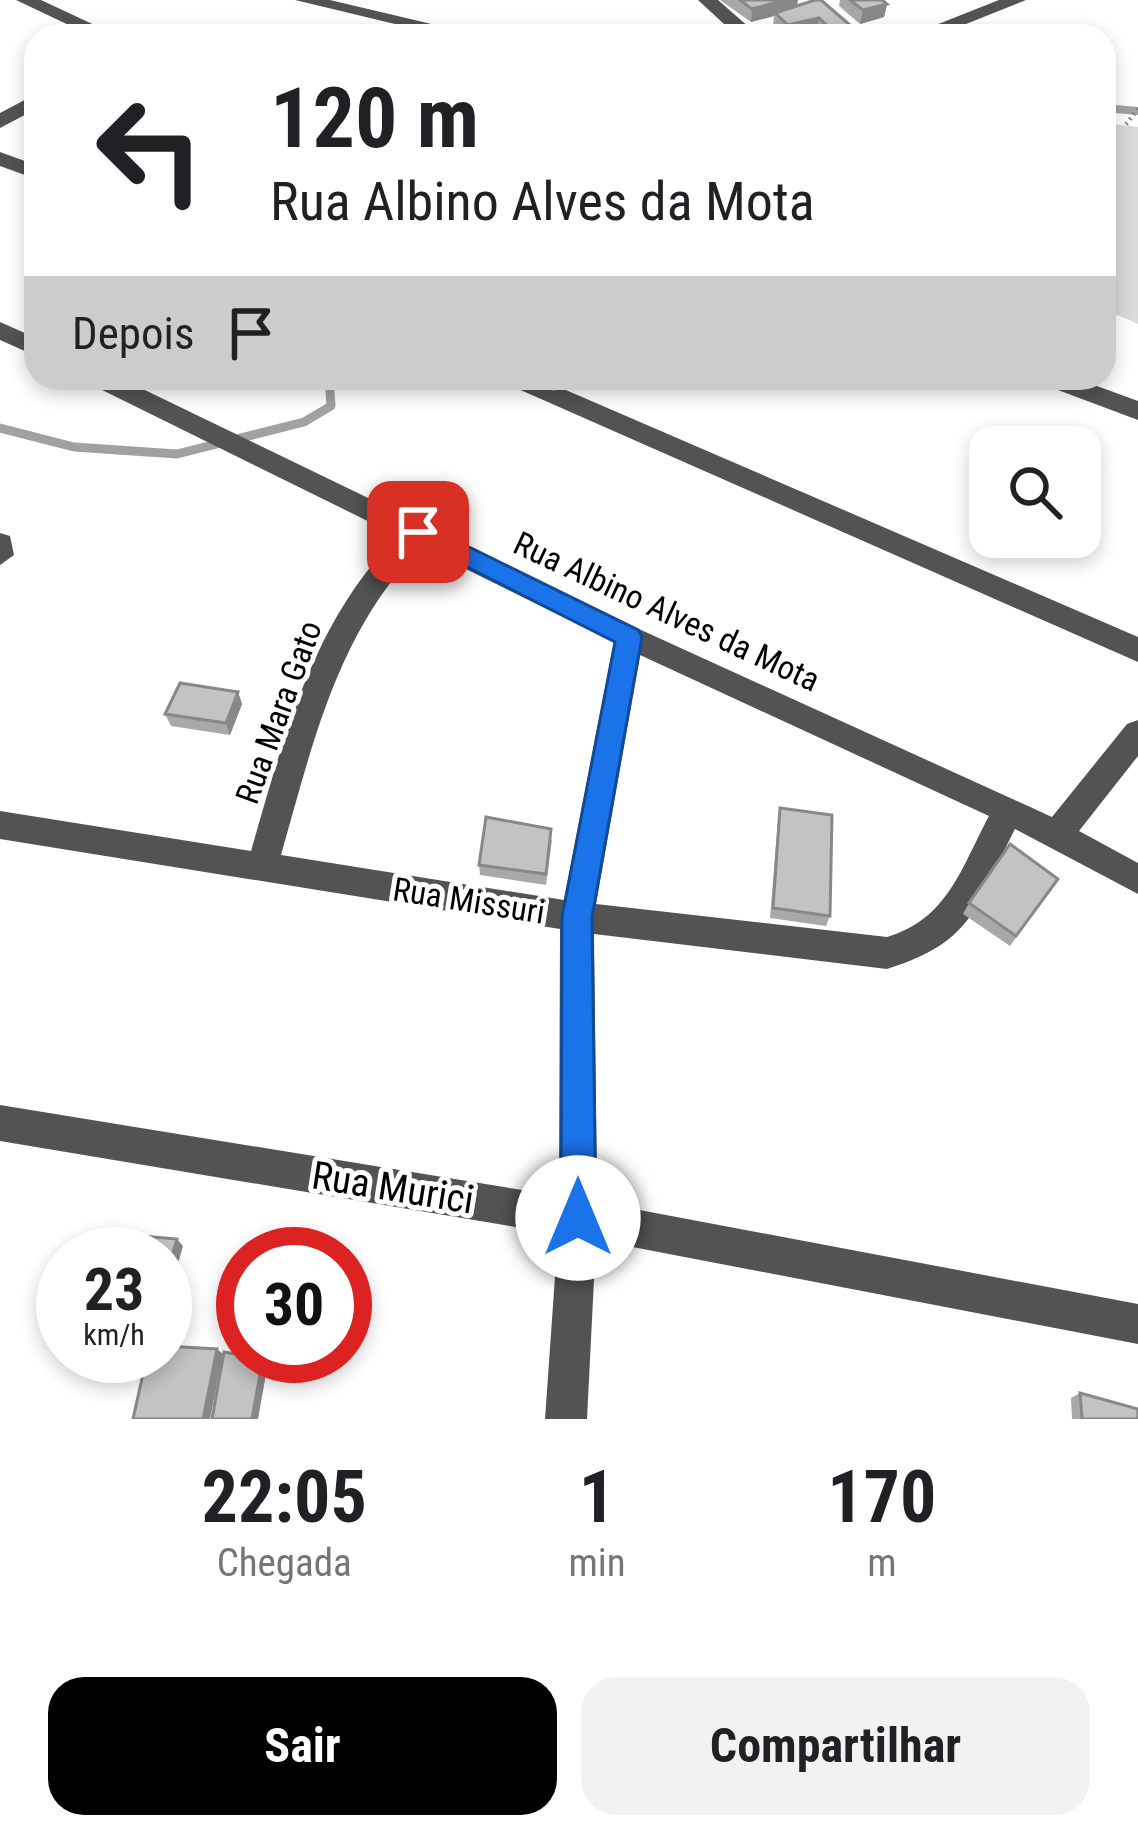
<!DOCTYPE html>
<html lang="pt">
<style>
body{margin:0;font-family:"Roboto Condensed",sans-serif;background:#f2f2f2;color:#202124;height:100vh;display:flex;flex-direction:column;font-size:45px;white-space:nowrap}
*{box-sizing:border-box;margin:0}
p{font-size:39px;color:#757577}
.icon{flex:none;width:66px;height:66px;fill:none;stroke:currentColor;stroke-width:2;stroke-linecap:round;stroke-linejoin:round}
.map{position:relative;height:1419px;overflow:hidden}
.side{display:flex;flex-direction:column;background:#fff;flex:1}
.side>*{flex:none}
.banner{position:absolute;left:24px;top:24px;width:1092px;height:366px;border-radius:36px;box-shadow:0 6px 18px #0003;background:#fff;color:#202124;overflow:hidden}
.fabs{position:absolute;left:969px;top:426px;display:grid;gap:24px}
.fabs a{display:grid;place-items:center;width:132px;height:132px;border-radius:24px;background:#fff;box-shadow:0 6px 18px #0003;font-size:60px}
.speed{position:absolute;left:36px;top:1227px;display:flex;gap:24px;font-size:60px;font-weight:700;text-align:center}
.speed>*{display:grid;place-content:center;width:156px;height:156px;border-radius:50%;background:#fff;box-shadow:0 6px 18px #0003;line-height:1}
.speed small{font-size:30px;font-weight:400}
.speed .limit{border:18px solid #d22;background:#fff;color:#111}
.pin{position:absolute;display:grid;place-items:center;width:102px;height:102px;color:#fff;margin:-51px;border-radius:24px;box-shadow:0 6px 18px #0006}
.me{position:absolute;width:132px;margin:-66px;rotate:0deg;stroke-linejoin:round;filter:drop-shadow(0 0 9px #0008)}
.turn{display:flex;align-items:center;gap:42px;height:252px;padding:0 48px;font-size:54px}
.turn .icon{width:156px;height:156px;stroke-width:2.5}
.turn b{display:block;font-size:84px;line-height:102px}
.then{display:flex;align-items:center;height:114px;padding:0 48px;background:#0003;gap:24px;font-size:45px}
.eta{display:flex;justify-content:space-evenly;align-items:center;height:204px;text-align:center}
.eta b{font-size:72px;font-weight:700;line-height:84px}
.button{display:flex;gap:24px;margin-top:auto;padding:24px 48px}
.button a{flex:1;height:138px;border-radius:36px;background:#000;color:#fff;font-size:48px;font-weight:700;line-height:138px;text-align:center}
.button a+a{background:#f2f2f2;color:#202124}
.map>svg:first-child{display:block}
.green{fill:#dadada}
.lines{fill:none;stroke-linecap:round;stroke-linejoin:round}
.stream-far1{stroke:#a1a1a1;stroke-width:8}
.stream{stroke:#a1a1a1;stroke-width:9}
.path{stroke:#757575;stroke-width:4.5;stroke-dasharray:1.5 4.5;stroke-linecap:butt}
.minor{fill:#535353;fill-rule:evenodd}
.wall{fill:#a8a8a8}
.shaded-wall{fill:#888}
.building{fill:#c3c3c3;stroke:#888;stroke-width:3}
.route{fill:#1a73e8;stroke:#114b97;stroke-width:3}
.labels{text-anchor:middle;stroke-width:10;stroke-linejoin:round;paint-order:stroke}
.street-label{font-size:33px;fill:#000;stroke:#fff}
.near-street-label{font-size:39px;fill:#000;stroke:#fff}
</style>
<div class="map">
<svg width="1138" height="1419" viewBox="0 0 1138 1419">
<rect width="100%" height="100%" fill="#fff"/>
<path class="green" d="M 1104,123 L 1138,127 L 1138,324 L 1104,309 Z"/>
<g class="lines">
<path class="stream-far1" d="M 1104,108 L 1138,111"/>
<path class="stream" d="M 0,428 L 74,447 L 177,454 L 304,422 L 331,406 L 329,378"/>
<path class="path" d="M 1126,124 L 1138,109"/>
<path class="minor" d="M 16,0 L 41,0 L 118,36 L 92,36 Z
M 295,0 L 330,0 L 482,36 L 445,36 Z
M 698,0 L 718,0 L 759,36 L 737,36 Z
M 999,0 L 1026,0 L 936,36 L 908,36 Z
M 36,94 L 36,109 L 0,128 L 0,113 Z
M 0,152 L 36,165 L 36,179 L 0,166 Z
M 0,322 L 36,338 L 36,356 L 0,340 Z
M 87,378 L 120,378 L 639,629 L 1052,817 L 1127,724 L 1138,720 L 1138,756 L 1079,831 L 1138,863 L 1138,894 L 1015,829 C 975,906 976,941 887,969 L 594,934 L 597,1202 L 1138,1304 L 1138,1344 L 596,1240 L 587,1419 L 545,1419 L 558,1234 L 0,1141 L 0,1105 L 559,1196 L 560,929 L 0,839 L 0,811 L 251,851 C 284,737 312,622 398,536 L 90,384 ZM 421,547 L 614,642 L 564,900 L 281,855 C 313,743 337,633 421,547 ZM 640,655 L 989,816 C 961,868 948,919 887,937 L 596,904 Z
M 504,378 L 538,378 L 1138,637 L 1138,662 L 507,384 Z
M 1039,378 L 1075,378 L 1138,401 L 1138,420 L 1042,384 Z
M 0,533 L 10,536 L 14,555 L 0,565 Z"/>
</g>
<path class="wall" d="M 720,0 L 798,0 L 797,6 L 815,0 L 849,36 L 822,36 L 817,31 L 797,36 L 783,36 L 773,26 L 774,16 L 751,22 Z
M 840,0 L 882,0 L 887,4 L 884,17 L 860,24 L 839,6 Z
M 526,378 L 567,378 L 554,391 Z
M 238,692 L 242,704 L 230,735 L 171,726 L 165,714 Z
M 780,808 L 830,916 L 826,926 L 770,918 L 778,820 Z
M 552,840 L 546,885 L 480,875 L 479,865 Z
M 1051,890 L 1010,946 L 963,914 L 969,903 Z
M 1080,1393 L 1138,1419 L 1072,1419 L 1071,1398 Z"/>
<path class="shaded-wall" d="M 785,0 L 798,0 L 796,10 L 775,13 L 774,16 L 751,22 L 752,9 Z
M 887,4 L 884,17 L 860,24 L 863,10 Z
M 819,18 L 817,31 L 797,36 L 786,36 L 788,25 Z
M 851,26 L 849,36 L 831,36 L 832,30 Z
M 554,378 L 567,378 L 554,391 Z
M 238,692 L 242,704 L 230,735 L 226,723 Z
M 177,1239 L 183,1246 L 165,1310 L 165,1280 Z
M 217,1349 L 223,1354 L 210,1419 L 203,1419 Z
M 263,1358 L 268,1363 L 258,1419 L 252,1419 Z"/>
<path class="building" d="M 740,0 L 785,0 L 752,9 Z
M 815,0 L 821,0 L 851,26 L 832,30 L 819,18 L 788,25 L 775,13 Z
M 850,0 L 882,0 L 887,4 L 863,10 Z
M 180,683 L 238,692 L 226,723 L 165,714 Z
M 780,808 L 832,815 L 830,916 L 773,908 Z
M 486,817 L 551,829 L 546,874 L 479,865 Z
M 1010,844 L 1058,879 L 1016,936 L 969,903 Z
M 120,1234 L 177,1239 L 165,1280 L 165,1254 L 113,1254 Z
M 165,1346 L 217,1349 L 203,1419 L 133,1419 L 147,1356 L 165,1356 Z
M 224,1352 L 263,1358 L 252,1419 L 212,1419 Z
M 1080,1393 L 1138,1409 L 1138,1419 L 1082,1419 Z"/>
<path class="route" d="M 418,522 L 638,630 L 642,637 L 592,917 L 596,1218 L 591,1230 L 578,1235 L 566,1230 L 561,1218 L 562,917 L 615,642 L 410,538 L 406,532 Z"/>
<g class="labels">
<g class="street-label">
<text transform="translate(667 611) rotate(25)" y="12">Rua Albino Alves da Mota</text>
<text transform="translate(278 712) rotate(-70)" y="12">Rua Mara Gato</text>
<text transform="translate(469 900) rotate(9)" y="12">Rua Missuri</text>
</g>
<g class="near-street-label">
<text transform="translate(393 1187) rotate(9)" y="14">Rua Murici</text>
</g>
</g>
</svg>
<div class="fabs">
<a><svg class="icon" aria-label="search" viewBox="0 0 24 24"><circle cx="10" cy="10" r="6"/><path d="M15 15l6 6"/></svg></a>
</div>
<div class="speed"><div>23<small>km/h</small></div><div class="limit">30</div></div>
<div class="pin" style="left:418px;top:532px;background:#d93025"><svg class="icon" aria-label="arrive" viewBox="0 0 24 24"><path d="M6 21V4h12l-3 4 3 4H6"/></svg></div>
<svg class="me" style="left:578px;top:1218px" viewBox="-20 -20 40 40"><circle r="19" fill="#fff"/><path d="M0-13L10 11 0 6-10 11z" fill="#1a73e8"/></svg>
<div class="banner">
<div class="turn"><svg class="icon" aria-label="left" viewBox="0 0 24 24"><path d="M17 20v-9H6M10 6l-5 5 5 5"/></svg><div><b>120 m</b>Rua Albino Alves da Mota</div></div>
<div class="then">Depois<svg class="icon" aria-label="arrive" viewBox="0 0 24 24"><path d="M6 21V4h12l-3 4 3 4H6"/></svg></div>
</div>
</div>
<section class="side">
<div class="eta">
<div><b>22:05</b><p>Chegada</p></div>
<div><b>1</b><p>min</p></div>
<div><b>170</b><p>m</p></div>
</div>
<div class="button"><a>Sair</a><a>Compartilhar</a></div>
</section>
